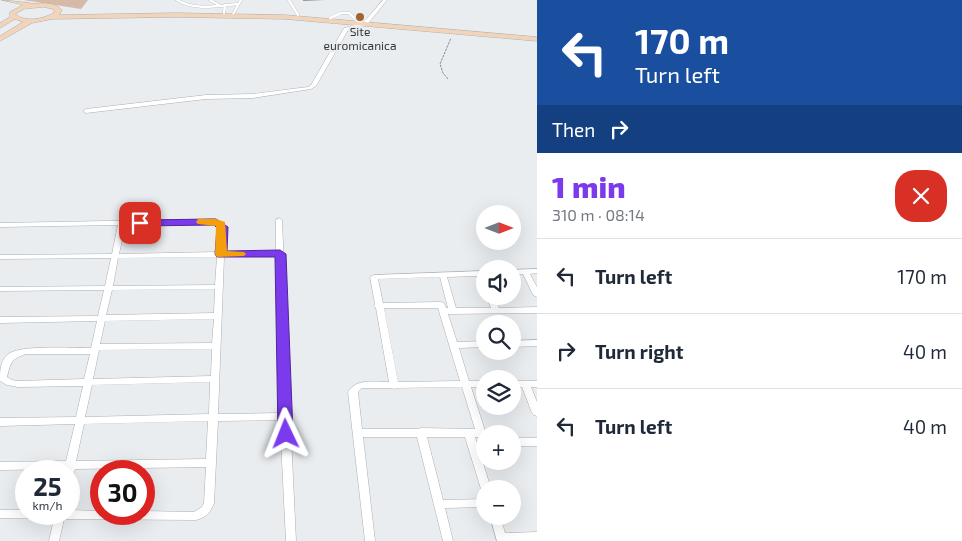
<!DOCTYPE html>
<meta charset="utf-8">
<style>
body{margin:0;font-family:"Exo 2",sans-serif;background:#f6f6f7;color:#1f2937;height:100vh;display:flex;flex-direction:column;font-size:19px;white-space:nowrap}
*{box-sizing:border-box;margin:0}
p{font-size:16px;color:#747a83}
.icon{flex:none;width:28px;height:28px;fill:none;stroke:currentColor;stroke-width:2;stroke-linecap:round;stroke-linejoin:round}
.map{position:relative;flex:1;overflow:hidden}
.drawer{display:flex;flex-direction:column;background:#fff;width:425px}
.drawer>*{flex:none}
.hud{background:#1a4fa0;color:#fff;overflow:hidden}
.needle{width:32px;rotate:90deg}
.fabs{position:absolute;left:476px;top:205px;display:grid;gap:10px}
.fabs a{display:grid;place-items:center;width:45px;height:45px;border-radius:50%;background:#fff;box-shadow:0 5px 20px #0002;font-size:25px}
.speed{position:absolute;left:15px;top:460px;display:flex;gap:10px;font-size:25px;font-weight:700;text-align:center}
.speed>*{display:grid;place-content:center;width:65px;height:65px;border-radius:50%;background:#fff;box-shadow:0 5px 20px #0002;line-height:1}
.speed small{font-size:12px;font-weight:400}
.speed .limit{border:8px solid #d22;background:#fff;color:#111}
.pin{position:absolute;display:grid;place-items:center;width:42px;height:42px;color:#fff;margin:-21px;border-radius:10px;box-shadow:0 2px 8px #0006}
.me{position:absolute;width:55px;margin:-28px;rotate:358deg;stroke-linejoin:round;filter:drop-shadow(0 0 4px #0008)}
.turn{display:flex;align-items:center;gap:18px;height:105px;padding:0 15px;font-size:22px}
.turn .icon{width:65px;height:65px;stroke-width:2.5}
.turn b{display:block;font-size:35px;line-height:42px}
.then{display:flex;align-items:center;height:48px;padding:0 15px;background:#0003;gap:10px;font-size:19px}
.round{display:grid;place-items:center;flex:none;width:52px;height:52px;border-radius:20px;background:#f6f6f7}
.head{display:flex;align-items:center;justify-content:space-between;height:85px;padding:0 15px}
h1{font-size:30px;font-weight:800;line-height:38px;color:#7c3aed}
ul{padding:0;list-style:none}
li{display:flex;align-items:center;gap:15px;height:75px;padding:0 15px;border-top:1px solid #e0e1e3}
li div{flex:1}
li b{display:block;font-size:19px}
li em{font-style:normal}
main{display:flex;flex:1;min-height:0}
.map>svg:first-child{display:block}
.green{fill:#d6baa7}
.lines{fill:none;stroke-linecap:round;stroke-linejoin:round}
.lane-casing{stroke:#acafb3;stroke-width:3}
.street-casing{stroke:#acafb3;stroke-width:1}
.secondary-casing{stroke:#acafb3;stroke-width:1}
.path{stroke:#888b8d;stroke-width:1;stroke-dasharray:2.5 1;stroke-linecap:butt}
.lane{stroke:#fff;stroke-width:2.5}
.street{fill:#fff;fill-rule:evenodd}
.secondary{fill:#f1d4b9;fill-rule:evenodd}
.wall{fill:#8697a6}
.route{fill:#7c3aed;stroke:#51269a}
.slow{fill:#f59e0b}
.poi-dot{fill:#a4632e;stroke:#e9edf0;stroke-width:2}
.labels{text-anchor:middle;stroke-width:5;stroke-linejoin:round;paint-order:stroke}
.far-poi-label{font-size:12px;fill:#38393b;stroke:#e9edf0}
</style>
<main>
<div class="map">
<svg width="537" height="541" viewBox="0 0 537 541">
<rect width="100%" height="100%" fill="#e9edf0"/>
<path class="green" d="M 23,0 L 88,0 L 81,9 Z"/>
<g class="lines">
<g class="lane-casing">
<path id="lane" d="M 177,0 C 196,11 217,6 238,4
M 210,0 L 219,5
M 289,0 L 298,15
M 224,13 L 225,5
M 232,16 L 241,0
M 330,18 L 341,13 L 349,13 L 357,21"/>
</g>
<g class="street-casing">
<path id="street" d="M 383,0 L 387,0 L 367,25 L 348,30 L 316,86 L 311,89 L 253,98 L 206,99 L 86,113 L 83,111 L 86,109 L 206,95 L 253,94 L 308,87 L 311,85 L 344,28 L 363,23 Z
M 279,218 L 282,220 L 290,416 L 296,541 L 286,541 L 280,420 L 218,421 L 214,503 C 210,513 207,517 196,520 L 64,519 L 59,541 L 49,541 L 54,519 L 0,518 L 0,510 L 26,510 L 26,514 L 69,514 L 69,510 L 101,511 L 101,514 L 144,514 L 144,511 L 194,512 L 202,507 L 204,503 L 206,467 L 75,469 L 73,475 L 69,476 L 69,471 L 64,471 L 65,469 L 0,470 L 0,462 L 66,461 L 75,424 L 0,426 L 0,418 L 76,417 L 83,386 L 18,387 L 7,385 L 0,381 C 0,371 0,359 10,353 C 24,345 73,348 91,348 L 97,321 L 0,323 L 0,317 L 98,316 L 104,290 L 0,291 L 0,287 L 105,286 L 111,258 L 0,259 L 0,255 L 112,254 L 118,225 L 0,227 L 0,223 L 214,219 L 222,222 L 225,227 L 224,252 L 276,252 L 276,220 ZM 213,223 L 217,224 L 219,227 L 217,252 L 119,254 L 125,225 ZM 276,256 L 280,413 L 218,414 L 224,257 ZM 217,257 L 215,285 L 113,286 L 118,258 ZM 215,289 L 214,313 L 106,315 L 112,290 ZM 214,319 L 212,343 L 100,344 L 105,321 ZM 212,349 L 211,376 L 93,379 L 99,350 ZM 26,354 L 90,354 L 84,379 L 18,381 L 12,380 L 7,377 C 11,362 11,359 26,354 ZM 210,382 L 209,414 L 85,417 L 92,385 ZM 208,421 L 206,459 L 76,461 L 84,424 Z
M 537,269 L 537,273 L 530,274 L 537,287 L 537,297 L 533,295 L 523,274 L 512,274 L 512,270 Z
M 485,271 L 485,287 L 482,287 L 477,276 L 447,277 L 456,308 L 491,308 L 486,296 L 494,296 L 499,308 L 537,307 L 537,313 L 448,314 L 457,342 L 485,341 L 485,347 L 459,348 L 469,381 L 485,381 L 485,387 L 471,387 L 486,434 L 485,434 L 485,444 L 482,443 L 478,437 L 475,437 L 491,489 L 485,489 L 485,493 L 482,492 L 481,489 L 465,437 L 427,437 L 443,500 L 485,499 L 485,507 L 445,508 L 453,541 L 443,541 L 417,437 L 363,437 L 375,541 L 365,541 L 348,392 C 356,378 375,382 389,382 L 376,308 L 374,306 L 375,304 L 370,277 L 374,275 ZM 440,277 L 448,308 L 446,308 L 444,303 L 441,302 L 383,303 L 378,279 ZM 384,308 L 438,308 L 460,381 L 398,382 ZM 462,387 L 475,429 L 421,428 L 418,429 L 362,429 L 358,392 L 362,388 L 391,388 L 394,389 L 397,388 Z
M 537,340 L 537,346 L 512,347 L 512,341 Z
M 512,381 L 537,381 L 537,387 L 531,387 L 537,402 L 537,416 L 534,415 L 532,413 L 522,387 L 512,387 Z
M 512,438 L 537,438 L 537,446 L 512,446 Z
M 490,516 L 500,516 L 505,533 L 537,532 L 537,541 L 497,541 Z"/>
</g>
<g class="secondary-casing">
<path id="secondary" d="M 2,0 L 30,3 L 31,4 C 42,3 54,2 62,10 L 59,15 L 176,13 L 285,15 L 537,37 L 537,41 L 285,19 L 176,17 L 52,19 L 32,23 L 0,41 L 0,36 L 23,22 L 15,19 L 0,28 L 0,23 L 10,17 L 10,12 L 23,5 ZM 44,7 L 53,9 L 55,12 C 44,19 26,23 15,14 L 24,9 Z"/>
</g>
<path class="path" d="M 448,79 L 443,73 L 440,64 L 451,38"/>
<use href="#lane" class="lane"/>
<use href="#street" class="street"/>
<use href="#secondary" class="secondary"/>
</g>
<path class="wall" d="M 303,0 L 325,0 L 303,1 Z"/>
<path class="route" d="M 216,219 L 228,227 L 227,251 L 280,250 L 286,254 L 293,434 L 291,438 L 286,439 L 280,438 L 278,434 L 275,257 L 217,257 L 215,254 L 217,228 L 214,225 L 140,226 L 135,223 L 140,220 Z"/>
<path class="slow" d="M 198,219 L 216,219 L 225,222 L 227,251 L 244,252 L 246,254 L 244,256 L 217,257 L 215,254 L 216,226 L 198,224 L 196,222 Z"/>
<circle class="poi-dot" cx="360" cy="17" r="5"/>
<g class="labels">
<g class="far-poi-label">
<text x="360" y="36">Site<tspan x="360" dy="14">euromicanica</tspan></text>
</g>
</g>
</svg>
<div class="fabs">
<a><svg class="needle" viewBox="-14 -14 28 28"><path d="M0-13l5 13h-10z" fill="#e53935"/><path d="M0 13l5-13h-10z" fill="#747a83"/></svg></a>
<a><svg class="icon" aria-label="sound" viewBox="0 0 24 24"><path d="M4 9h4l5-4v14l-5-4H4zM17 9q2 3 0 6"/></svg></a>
<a><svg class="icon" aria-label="search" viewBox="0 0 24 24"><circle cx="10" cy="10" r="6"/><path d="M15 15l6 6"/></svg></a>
<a><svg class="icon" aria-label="layers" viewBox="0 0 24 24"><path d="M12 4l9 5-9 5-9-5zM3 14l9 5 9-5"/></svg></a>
<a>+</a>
<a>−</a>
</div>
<div class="speed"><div>25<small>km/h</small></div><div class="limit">30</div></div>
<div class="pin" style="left:140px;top:223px;background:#d93025"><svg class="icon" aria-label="arrive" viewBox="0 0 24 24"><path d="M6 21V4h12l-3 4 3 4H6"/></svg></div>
<svg class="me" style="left:286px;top:434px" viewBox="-20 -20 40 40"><path d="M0-17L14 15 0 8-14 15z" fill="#7c3aed" stroke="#fff" stroke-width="4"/></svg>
</div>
<section class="drawer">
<div class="hud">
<div class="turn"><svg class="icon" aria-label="left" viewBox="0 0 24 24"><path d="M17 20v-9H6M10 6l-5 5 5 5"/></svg><div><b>170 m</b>Turn left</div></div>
<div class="then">Then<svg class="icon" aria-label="right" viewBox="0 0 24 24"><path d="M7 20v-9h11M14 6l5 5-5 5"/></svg></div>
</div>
<div class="head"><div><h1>1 min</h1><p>310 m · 08:14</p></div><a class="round" style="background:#d93025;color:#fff"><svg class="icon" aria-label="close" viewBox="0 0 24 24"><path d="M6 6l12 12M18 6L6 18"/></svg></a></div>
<ul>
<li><svg class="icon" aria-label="left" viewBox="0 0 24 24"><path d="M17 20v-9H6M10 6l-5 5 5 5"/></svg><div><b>Turn left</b></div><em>170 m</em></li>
<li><svg class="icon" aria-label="right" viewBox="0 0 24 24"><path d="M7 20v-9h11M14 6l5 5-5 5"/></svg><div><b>Turn right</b></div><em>40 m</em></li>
<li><svg class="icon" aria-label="left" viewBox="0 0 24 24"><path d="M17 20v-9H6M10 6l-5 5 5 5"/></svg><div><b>Turn left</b></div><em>40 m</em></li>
</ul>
</section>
</main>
